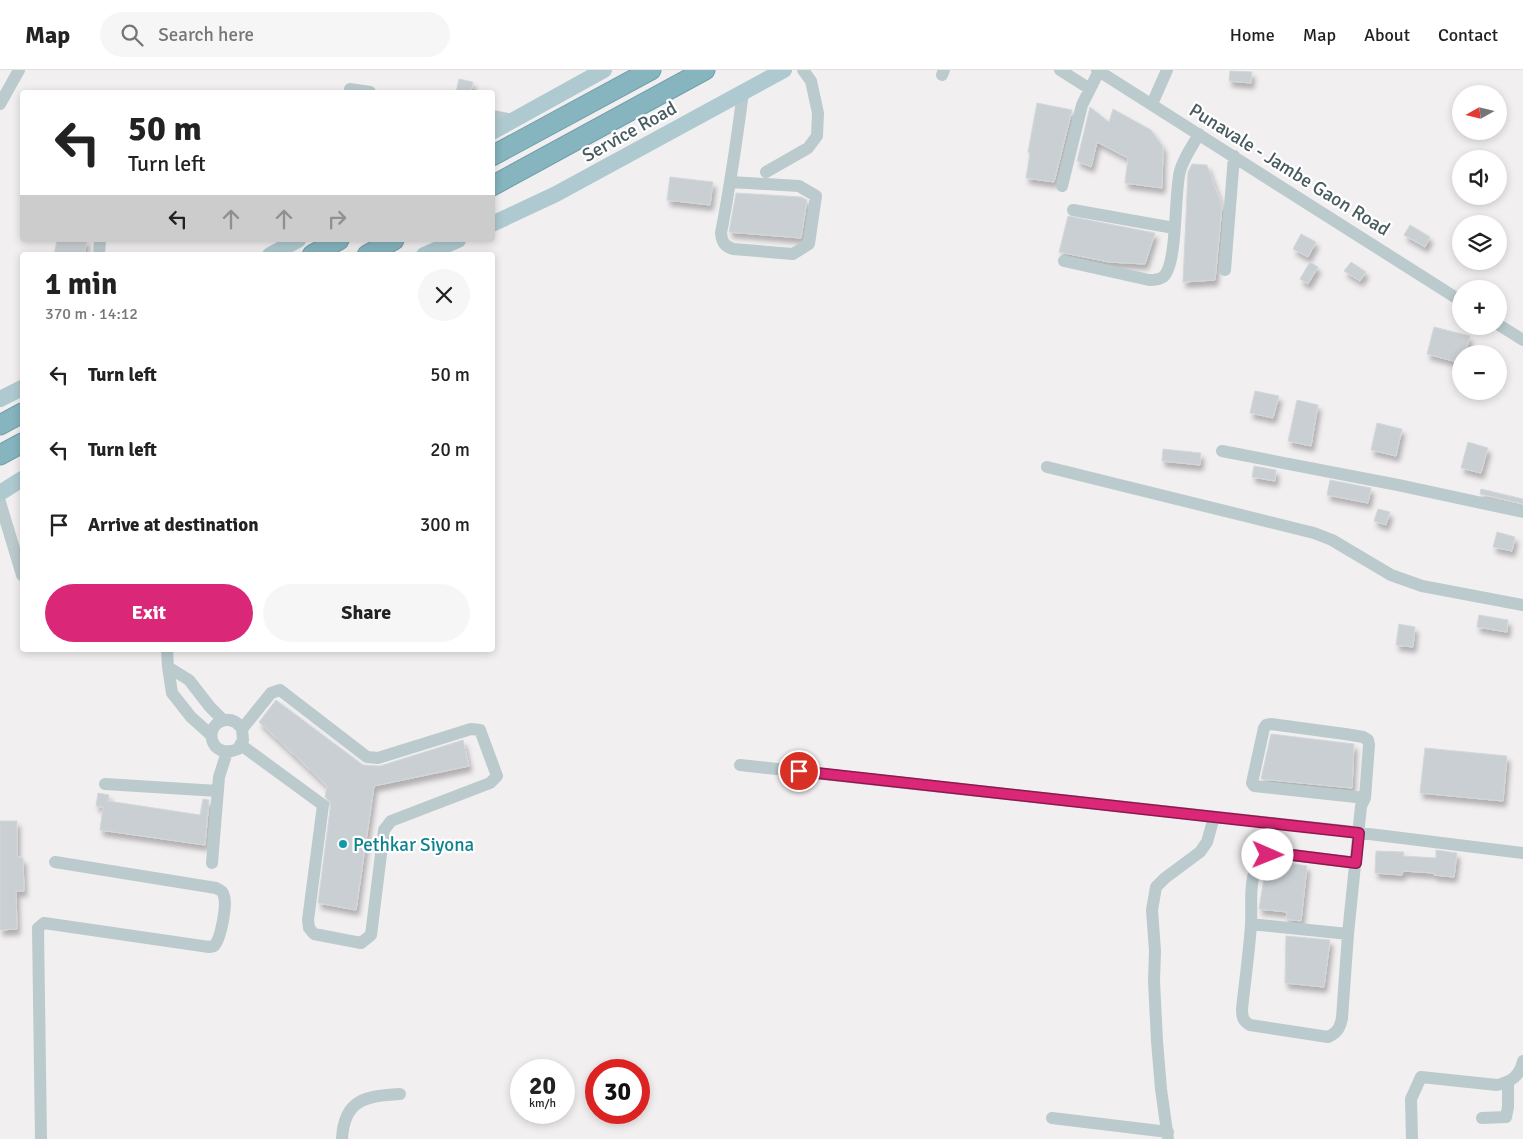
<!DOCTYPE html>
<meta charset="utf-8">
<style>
body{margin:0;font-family:Signika,sans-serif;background:#f6f6f6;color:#222;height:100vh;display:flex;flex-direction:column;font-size:19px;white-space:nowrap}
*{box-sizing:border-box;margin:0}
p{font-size:16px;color:#767676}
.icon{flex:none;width:28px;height:28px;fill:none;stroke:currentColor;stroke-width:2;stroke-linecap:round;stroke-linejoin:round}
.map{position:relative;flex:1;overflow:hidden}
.sheet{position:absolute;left:20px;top:182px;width:475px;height:400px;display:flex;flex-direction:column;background:#fff;border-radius:5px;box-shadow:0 2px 8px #0003}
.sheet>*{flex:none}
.top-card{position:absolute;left:20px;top:20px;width:475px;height:152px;border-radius:5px;box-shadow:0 2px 8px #0003;background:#fff;color:#222;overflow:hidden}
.needle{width:32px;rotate:262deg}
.buttons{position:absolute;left:1452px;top:15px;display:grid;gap:10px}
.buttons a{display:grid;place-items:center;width:55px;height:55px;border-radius:50%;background:#fff;box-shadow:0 2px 8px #0003;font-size:25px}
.speed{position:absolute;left:510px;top:989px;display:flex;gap:10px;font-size:25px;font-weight:700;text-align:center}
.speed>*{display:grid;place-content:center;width:65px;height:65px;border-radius:50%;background:#fff;box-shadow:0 2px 8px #0003;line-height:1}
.speed small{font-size:12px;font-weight:400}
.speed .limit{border:8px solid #d22;background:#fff;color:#111}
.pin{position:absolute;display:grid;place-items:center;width:42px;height:42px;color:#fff;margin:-21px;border:2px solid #fff;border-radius:50%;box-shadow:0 1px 5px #0007}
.me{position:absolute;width:55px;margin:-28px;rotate:91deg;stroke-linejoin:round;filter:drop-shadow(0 0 4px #0008)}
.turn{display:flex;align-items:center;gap:18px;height:105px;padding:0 25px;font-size:22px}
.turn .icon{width:65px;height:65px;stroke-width:2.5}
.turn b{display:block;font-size:35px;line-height:42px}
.lanes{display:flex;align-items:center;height:48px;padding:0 25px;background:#0003;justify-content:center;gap:25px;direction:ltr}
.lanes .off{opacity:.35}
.round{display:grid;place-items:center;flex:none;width:52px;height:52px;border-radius:26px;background:#f6f6f6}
.headline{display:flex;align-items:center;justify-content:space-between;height:85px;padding:0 25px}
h1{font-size:30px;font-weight:800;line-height:38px}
.action{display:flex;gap:10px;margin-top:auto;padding:10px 25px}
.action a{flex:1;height:58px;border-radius:30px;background:#db2777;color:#fff;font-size:20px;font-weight:800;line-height:58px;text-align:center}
.action a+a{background:#f6f6f6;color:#222}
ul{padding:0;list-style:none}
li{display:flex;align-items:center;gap:15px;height:75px;padding:0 25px}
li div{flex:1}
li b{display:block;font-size:19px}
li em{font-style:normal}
header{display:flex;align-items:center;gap:30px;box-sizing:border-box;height:70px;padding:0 25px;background:#fff;border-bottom:1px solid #e0e0e0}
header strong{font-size:24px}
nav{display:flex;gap:28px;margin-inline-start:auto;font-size:18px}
.search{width:350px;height:45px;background:#f6f6f6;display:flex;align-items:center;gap:12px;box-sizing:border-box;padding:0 18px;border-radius:28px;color:#767676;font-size:19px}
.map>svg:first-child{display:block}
.building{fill:#c9cfd2;stroke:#d3d8db;filter:url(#shadow)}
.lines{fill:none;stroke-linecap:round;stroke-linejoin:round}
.highway-casing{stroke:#71a0ab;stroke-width:21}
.minor{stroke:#bbcacd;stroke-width:12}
.major{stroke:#aec9cf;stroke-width:16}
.highway{stroke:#86b4bf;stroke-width:19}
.route-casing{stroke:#8e194d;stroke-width:12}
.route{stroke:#db2777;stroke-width:9}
.culture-dot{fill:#0f9aa8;stroke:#fff;stroke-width:2}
.labels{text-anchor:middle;stroke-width:4.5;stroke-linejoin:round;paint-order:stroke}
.street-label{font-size:19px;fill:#475a5e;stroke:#fff}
.culture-label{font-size:19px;fill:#0d838f;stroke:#fff;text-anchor:start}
</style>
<header>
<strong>Map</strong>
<div class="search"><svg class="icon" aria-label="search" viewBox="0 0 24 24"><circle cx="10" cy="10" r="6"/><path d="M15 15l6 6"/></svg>Search here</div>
<nav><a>Home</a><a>Map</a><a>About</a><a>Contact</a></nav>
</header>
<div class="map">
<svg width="1523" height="1069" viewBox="0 0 1523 1069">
<defs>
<filter id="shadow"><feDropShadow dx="3" dy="5.5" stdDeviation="2.5" flood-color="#0004"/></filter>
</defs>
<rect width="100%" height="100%" fill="#f2eff0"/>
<path class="building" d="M 1230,1 L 1252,2 L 1251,13 L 1229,11 Z
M 459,9 L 473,12 L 471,22 L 456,22 Z
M 1037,33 L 1072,40 L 1054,112 L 1026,108 L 1030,83 L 1028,82 Z
M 1090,37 L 1109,52 L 1113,39 L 1151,60 L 1163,77 L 1162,118 L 1125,113 L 1128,88 L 1097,72 L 1091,97 L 1077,91 Z
M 1192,94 L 1207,95 L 1222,136 L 1215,210 L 1183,212 L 1188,102 Z
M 670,107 L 713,112 L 710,135 L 667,130 Z
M 736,123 L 801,127 L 807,130 L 801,168 L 729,162 Z
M 1068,146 L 1155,163 L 1145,194 L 1109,192 L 1059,182 Z
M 1410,155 L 1430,167 L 1425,177 L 1404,165 Z
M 1301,164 L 1316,172 L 1308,187 L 1293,179 Z
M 57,170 L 87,170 L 84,185 L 54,185 Z
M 1310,192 L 1318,197 L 1308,214 L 1300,209 Z
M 1351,192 L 1366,202 L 1360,211 L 1344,201 Z
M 1434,257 L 1470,266 L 1465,284 L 1461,284 L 1461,293 L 1427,284 Z
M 1255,321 L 1279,326 L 1273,348 L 1250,343 Z
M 1297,330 L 1318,335 L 1311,376 L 1288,371 Z
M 1377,353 L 1402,359 L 1396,386 L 1371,380 Z
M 1468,372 L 1488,378 L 1481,403 L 1461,398 Z
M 1163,379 L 1201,383 L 1200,395 L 1162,391 Z
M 1254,396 L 1276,400 L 1275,411 L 1252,407 Z
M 1330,410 L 1371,418 L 1368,433 L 1327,425 Z
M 1481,419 L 1523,429 L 1523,434 L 1480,424 Z
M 1378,439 L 1390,442 L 1386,455 L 1374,451 Z
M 1497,462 L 1515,467 L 1512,481 L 1493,477 Z
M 1479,545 L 1508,550 L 1507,562 L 1477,557 Z
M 1399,554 L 1415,557 L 1413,577 L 1396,575 Z
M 276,630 L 363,695 L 380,696 L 463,670 L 469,696 L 374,716 L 356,840 L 318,833 L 331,732 L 325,727 L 327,716 L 259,652 Z
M 1271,664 L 1354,674 L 1352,718 L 1261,709 Z
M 1425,678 L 1507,686 L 1503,731 L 1420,723 Z
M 98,723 L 109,725 L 108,731 L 200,745 L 203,729 L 209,730 L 205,775 L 100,760 L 103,737 L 96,736 Z
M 0,751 L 17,751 L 17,786 L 23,789 L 24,821 L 16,821 L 17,859 L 0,860 Z
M 1436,780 L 1457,783 L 1454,807 L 1434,805 L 1434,803 L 1403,801 L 1402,805 L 1375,803 L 1376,781 L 1404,782 L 1403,786 L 1436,788 Z
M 1276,791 L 1307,796 L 1301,851 L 1286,849 L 1287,842 L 1259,839 L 1266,796 Z
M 1286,866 L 1330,870 L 1324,917 L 1285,913 Z"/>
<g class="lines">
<g class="highway-casing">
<path id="highway" d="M 492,86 L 651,0
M 492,116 L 705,0
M 312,185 L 339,170
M 367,185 L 394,170
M 0,355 L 22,343
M 0,385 L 22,373"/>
</g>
<path class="minor" d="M 1060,0 L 1090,19
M 1097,0 L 1461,231
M 942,5 L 944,0
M 350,19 L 370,22
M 0,34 L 19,0
M 1152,34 L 1167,0
M 492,46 L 514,50
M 766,102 L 808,78 L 817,66 L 818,43 L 811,11 L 803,0
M 730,112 L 799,116 L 816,126 L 809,174 L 793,184 L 733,179 C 724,176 722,172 721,163 C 730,116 737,69 743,22
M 1062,116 L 1082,35 L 1099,1
M 1073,140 L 1174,158
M 99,185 L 100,170
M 1064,191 L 1149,210 C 1154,210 1159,210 1163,207 C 1178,195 1174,123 1180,101 C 1183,89 1193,75 1199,64
M 1225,200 L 1234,86
M 1499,255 L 1523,270
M 1222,381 L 1398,415 L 1523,442
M 1047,397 L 1314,463 L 1332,470 L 1391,505 L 1422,516 L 1523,535
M 0,432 L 22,505
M 167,580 L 168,597
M 211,665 L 191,647 L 172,623 L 168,597 L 189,610 L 210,637 L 223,650
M 241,675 L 323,735 L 308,850 L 309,858 L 314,864 L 361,873 L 371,865 L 384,760 L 391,751 L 490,713 L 497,706 L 480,660 L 471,659 L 378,688 L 367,687 L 280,620 L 271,623 L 242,659 L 243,670 L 238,679 C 209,691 202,653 226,650 C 233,649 238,653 242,659
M 740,695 L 1337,760 L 1523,783
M 105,714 L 218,721
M 212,793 L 219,707 L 227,682
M 1356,793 L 1276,783 C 1266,785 1260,788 1256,798 C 1249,814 1252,837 1251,855 C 1249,883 1245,911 1242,939 C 1242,947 1243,951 1250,955 L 1328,967 C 1337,963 1340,958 1342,948 L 1348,864 L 1361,736 L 1365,728 L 1369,675 L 1368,670 L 1363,667 L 1345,664 L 1271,654 L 1266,655 L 1264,658 L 1252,713 L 1254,716 L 1365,728
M 1251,854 L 1348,864
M 1052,1048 L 1168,1062
M 1482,1048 L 1506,1047 L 1508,1037 L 1508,1013
M 41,1069 L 38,858 L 44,853 L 209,877 L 214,876 C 221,869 227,835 224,826 C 223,821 220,820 216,818 L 55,792
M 342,1069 C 344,1029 366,1026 400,1024
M 1168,1069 L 1161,1019 L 1157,971 L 1154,911 L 1155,881 L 1152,840 L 1156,817 L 1165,808 L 1200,782 L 1207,772 L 1214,747
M 1412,1069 L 1411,1029 L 1421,1007 L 1497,1015 C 1511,1012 1520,1006 1523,991"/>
<path class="major" d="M 492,62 L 604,0
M 492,154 L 556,124 L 784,0
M 270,185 L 298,170
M 424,185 L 458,170
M 0,329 L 22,318
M 0,423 L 22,409"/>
<use href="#highway" class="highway"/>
</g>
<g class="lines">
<g class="route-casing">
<path id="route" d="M 799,701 L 1359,763 L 1356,793 L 1276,783 L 1268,785"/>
</g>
<use href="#route" class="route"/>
</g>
<circle class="culture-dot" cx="343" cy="774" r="5"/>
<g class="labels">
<g class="street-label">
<text transform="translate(629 61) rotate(-29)" y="7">Service Road</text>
<text transform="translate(1290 99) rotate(32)" y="7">Punavale - Jambe Gaon Road</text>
</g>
<g class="culture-label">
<text x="353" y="781">Pethkar Siyona</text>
</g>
</g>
</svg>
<div class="buttons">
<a><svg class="needle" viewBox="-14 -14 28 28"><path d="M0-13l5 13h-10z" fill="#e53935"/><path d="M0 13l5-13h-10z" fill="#767676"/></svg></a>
<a><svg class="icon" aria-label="sound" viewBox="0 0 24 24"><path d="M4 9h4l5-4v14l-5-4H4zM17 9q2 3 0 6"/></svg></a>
<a><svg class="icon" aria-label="layers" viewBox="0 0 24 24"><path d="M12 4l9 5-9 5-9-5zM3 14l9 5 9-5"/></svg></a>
<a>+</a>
<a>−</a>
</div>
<div class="speed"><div>20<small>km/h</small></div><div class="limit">30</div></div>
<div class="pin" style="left:799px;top:701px;background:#d93025"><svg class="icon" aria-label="arrive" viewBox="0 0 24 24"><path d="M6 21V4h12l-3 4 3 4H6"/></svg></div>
<svg class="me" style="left:1268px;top:785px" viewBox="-20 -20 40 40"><circle r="19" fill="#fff"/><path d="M0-13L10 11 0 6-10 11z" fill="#db2777"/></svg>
<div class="top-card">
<div class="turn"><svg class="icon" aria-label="left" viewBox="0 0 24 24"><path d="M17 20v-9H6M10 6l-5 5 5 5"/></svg><div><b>50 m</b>Turn left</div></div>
<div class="lanes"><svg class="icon" aria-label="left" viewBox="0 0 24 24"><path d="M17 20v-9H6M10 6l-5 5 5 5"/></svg><svg class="icon off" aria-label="ahead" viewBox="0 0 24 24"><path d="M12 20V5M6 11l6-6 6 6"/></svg><svg class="icon off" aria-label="ahead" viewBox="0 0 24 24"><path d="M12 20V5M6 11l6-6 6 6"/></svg><svg class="icon off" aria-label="right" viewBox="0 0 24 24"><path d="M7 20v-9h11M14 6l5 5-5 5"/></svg></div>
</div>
<section class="sheet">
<div class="headline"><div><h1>1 min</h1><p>370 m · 14:12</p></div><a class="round"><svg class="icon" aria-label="close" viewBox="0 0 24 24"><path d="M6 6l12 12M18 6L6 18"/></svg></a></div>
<ul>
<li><svg class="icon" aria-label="left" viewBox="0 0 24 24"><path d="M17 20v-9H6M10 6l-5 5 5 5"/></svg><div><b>Turn left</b></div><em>50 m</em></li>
<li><svg class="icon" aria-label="left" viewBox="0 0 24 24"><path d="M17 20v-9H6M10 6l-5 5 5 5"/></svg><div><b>Turn left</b></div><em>20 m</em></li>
<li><svg class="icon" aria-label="arrive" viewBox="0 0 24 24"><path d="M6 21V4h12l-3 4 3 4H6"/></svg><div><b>Arrive at destination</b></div><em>300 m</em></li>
</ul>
<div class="action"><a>Exit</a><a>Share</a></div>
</section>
</div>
